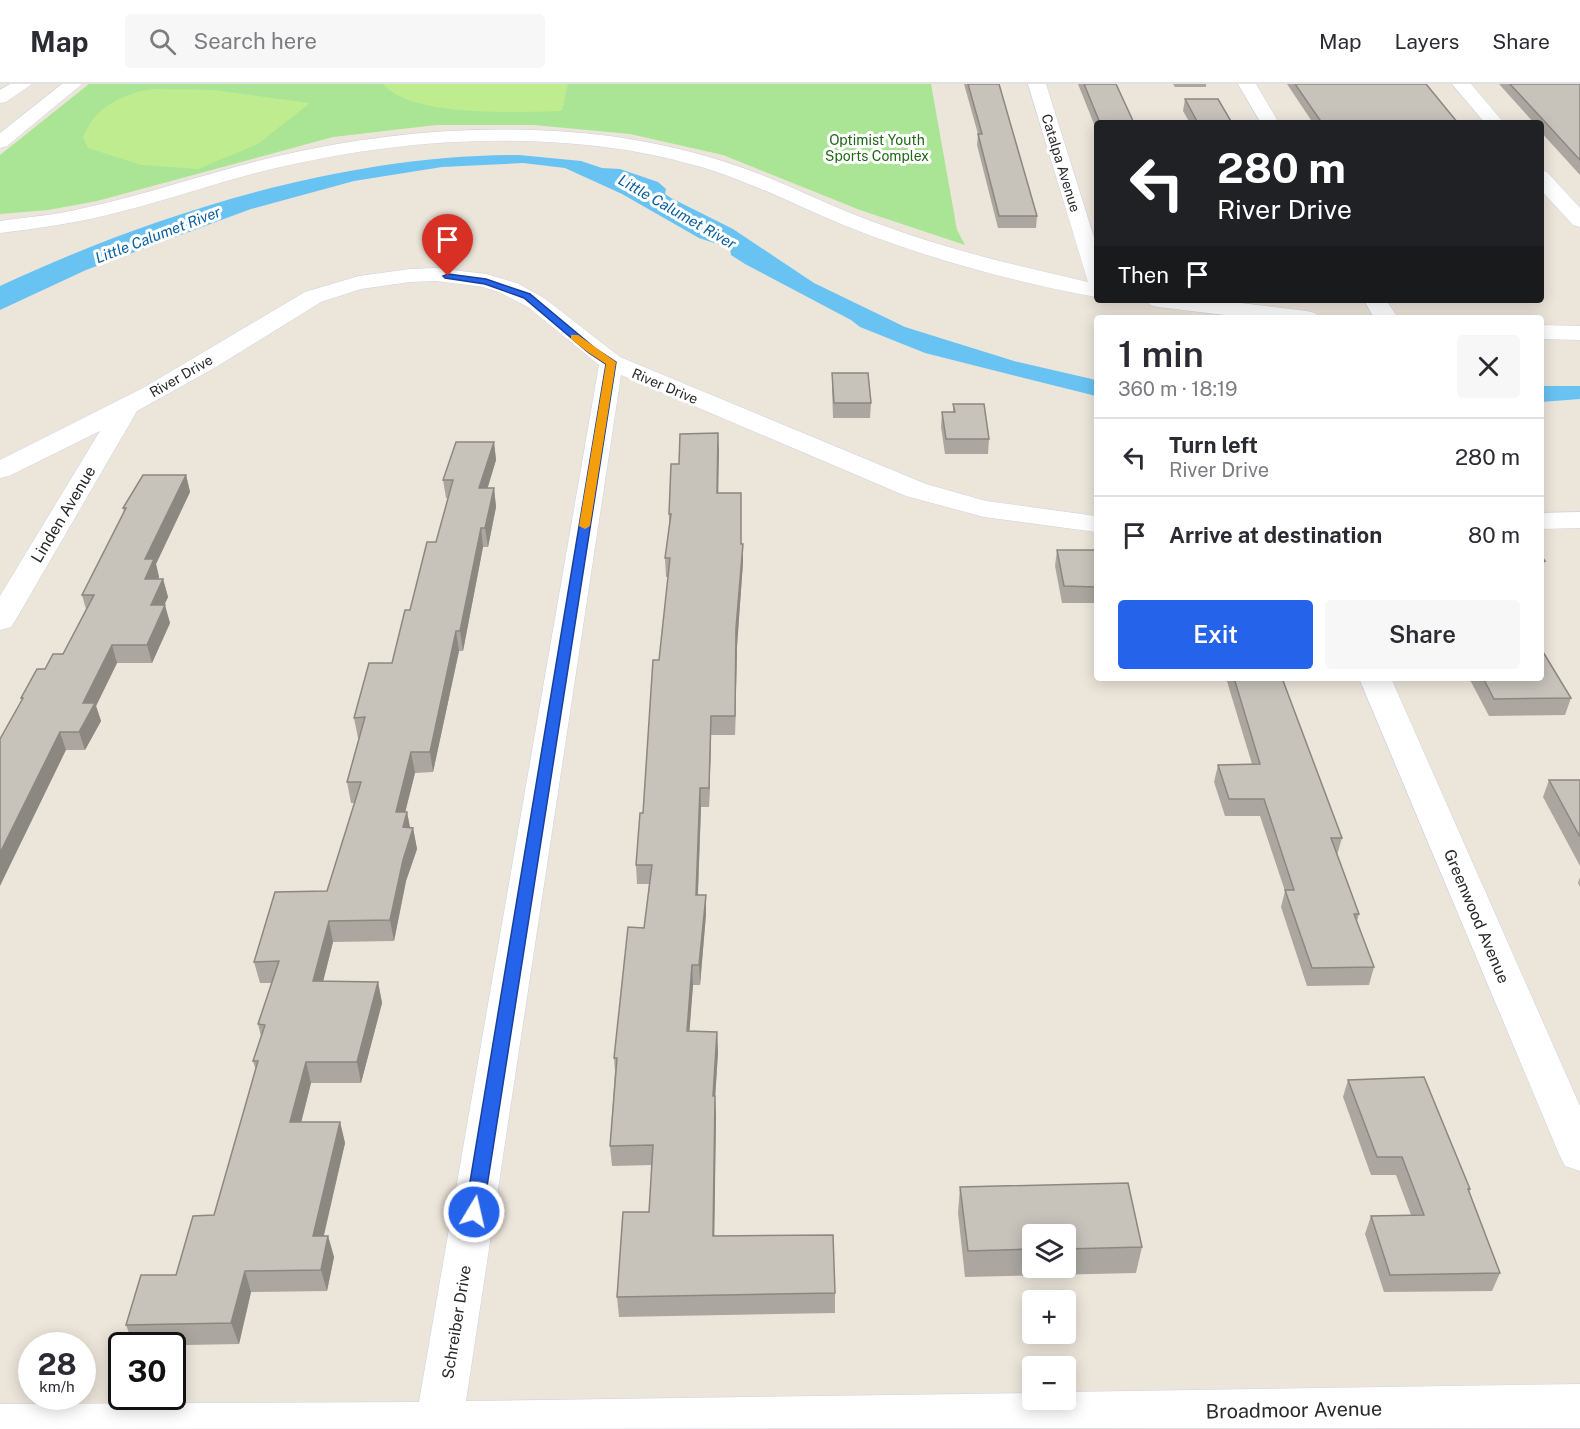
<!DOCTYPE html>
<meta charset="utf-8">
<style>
body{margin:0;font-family:"Public Sans",sans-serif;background:#f7f7f7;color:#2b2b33;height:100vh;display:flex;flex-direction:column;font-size:22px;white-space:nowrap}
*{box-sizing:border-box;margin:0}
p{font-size:20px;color:#7c7c81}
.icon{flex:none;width:33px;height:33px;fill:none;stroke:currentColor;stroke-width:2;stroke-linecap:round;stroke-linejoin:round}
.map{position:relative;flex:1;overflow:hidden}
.details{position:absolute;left:1094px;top:231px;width:450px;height:366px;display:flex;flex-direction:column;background:#fff;border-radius:6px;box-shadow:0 3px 15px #0003}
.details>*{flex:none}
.guide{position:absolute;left:1094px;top:36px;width:450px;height:183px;border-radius:6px;box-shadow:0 3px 15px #0003;background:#202124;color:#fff;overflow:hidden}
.buttons{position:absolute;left:1022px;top:1140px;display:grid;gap:12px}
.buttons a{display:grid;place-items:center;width:54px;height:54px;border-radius:6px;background:#fff;box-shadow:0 3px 15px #0003;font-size:30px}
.speed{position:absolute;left:18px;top:1248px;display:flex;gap:12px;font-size:30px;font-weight:700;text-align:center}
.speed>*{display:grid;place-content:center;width:78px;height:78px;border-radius:50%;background:#fff;box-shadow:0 3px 15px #0003;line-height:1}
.speed small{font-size:15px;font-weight:400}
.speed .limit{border:3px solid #111;border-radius:9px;background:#fff;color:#111}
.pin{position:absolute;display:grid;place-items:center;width:51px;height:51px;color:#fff;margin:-62px -26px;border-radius:50% 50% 50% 0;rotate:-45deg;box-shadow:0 0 6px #0007}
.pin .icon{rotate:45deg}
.me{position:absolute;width:66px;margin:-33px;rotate:9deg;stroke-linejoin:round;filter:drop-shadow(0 0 4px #0008)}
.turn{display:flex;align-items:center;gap:21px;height:126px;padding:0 24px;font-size:27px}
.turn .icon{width:78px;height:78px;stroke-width:2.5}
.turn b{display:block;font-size:42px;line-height:51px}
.then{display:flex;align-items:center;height:57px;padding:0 24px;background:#0003;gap:12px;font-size:22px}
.round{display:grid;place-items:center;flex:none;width:63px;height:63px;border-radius:6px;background:#f7f7f7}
.head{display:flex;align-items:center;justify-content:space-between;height:102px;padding:0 24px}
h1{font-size:36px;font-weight:600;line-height:45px}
.primary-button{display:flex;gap:12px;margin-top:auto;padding:12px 24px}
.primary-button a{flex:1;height:69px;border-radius:6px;background:#2563eb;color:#fff;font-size:24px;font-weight:600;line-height:69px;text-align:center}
.primary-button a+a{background:#f7f7f7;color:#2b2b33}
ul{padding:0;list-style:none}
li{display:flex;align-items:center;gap:18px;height:78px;padding:0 24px;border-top:2px solid #e1e1e2}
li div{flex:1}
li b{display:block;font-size:22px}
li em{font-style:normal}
header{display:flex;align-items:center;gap:36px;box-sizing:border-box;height:84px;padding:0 30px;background:#fff;border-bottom:2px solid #e1e1e2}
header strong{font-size:28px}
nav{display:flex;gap:33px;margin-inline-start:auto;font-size:21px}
.search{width:420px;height:54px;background:#f7f7f7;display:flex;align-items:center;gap:15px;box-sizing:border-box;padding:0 21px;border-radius:6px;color:#7c7c81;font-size:22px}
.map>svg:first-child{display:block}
.green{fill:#a9e594}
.pitch{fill:#beec8f}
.water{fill:#68c3f2}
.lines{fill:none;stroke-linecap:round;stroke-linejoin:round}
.minor-casing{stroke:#cfd1e2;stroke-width:1}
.minor{fill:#fff;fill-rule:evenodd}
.wall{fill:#aba7a0;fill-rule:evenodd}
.shaded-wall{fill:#8b8882}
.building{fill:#c7c2ba;stroke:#8b8882;stroke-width:1.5}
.route{fill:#2563eb;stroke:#184099;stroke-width:1.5}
.slow{fill:#f59e0b}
.labels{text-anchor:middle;stroke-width:6;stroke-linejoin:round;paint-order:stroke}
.far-park-label{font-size:14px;fill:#216717;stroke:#fff}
.far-street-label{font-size:14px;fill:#292929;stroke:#fff}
.far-water-label{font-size:15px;font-style:italic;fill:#095e9d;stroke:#fff}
.street-label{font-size:16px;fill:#292929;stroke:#fff}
.near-street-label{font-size:20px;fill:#292929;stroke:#fff}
</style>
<header>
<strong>Map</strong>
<div class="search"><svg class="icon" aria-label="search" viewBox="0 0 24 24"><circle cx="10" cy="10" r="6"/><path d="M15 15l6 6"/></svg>Search here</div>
<nav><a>Map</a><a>Layers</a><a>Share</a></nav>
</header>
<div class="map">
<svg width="1580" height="1345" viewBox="0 0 1580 1345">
<rect width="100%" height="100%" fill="#ece5da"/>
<path class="green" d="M 89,0 L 931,0 L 957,146 L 965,161 L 860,126 L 723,71 L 630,50 L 534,41 L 436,41 L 333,53 L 97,117 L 48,126 L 0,130 L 0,71 Z"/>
<path class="pitch" d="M 383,0 L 568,0 L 562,27 C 520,28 411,34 383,0 Z
M 154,5 L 214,6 L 310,19 L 258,60 L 198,85 L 141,81 L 88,64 L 83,54 C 93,24 124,8 154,5 Z"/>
<path class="water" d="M 519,71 L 581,77 L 602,84 L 620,85 L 658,98 L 666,105 L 665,110 L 671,114 L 733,145 L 814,199 L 905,243 L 1014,277 L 1096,296 L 1096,312 L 925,269 L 860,243 L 851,236 L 745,180 L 731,171 L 730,164 L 699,154 L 622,110 L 565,84 L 523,79 L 442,83 L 354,97 L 251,125 L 86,186 L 0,226 L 0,202 C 159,128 343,71 519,71 Z
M 1541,302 L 1580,302 L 1580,315 L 1541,318 Z"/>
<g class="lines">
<g class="minor-casing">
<path id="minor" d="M 10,0 L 32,0 L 6,18 L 0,19 L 0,6 Z
M 62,0 L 82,0 L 7,62 L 0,64 L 0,49 Z
M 1028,0 L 1046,0 L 1096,160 L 1096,213 C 1015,198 933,176 856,146 C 819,132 783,113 746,99 C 708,83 667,73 626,66 C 510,48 390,57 276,84 C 224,96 174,114 123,127 C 82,138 42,144 0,149 L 0,137 C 28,133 56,131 84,124 C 148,110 210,88 274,73 C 383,47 498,38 610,52 C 661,59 714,72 762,91 C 802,107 841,127 882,141 C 949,166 1018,182 1088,198 Z
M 1238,0 L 1256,0 L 1279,39 L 1261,39 Z
M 1452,0 L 1471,0 L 1504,39 L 1485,39 Z
M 1540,86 L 1547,88 L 1580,124 L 1580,143 L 1573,141 L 1540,105 Z
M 436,184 L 486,190 L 517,199 L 544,214 L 620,273 L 926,400 L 986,417 L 1096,432 L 1096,448 L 984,433 L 906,412 L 621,291 L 466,1317 L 1032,1309 L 1032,1316 L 1065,1316 L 1065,1308 L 1580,1300 L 1580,1344 L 0,1345 L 0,1320 L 419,1318 L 599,281 L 528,223 L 501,209 L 483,203 L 436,197 L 410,198 L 361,205 L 321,218 L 216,283 L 137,327 L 15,537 L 11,543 L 0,546 L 0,512 L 100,347 L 9,392 L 0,394 L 0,376 L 143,304 L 305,208 L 359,192 L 410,185 Z
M 1147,216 L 1215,216 L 1307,227 L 1315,229 L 1319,234 L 1250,234 L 1158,223 L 1150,221 Z
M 1364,216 L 1386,216 L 1398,234 L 1374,234 Z
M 1540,241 L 1580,242 L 1580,256 L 1540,255 Z
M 1580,428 L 1580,444 L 1540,445 L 1540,429 Z
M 1359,594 L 1391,594 L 1580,1022 L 1580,1087 L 1565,1082 L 1559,1070 Z"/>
</g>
<use href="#minor" class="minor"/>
</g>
<path class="wall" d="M 964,0 L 999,0 L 1037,132 L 1036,144 L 998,144 L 977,61 L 978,50 Z
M 1078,0 L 1116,0 L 1134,39 L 1096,39 L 1096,45 Z
M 1173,0 L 1206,0 L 1206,3 L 1175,3 Z
M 1287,0 L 1426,0 L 1458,39 L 1313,39 Z
M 1499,0 L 1580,0 L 1580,91 L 1540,47 L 1540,39 L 1534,39 Z
M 1185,15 L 1232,39 L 1190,39 L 1183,27 Z
M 832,289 L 871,319 L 870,334 L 833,334 L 832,304 Z
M 953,320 L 989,355 L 988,370 L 945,370 L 941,343 L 942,328 L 953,328 Z
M 718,349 L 718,409 L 741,460 L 743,478 L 737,562 L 735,651 L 711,651 L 709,723 L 701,723 L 698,811 L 706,811 L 706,830 L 700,901 L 693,901 L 689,947 L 717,948 L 718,968 L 715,1012 L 716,1032 L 714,1152 L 835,1209 L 835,1229 L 619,1233 L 617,1213 L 649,1128 L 652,1081 L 612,1082 L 610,1062 L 615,987 L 614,974 L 644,844 L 649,800 L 637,800 L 636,781 L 643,729 L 668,493 L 666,493 L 665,474 L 669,441 L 669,430 L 679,380 Z
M 494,358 L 496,376 L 487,404 L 494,404 L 496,423 L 488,463 L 483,463 L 463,567 L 459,567 L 433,688 L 415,689 L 405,728 L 407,728 L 410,744 L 413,744 L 417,765 L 406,797 L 394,857 L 333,858 L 323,897 L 378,898 L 382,919 L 361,999 L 311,999 L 301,1038 L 340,1038 L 345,1059 L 323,1152 L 328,1152 L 334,1173 L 327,1207 L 251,1208 L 239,1260 L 134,1262 L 126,1241 L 176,1191 L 214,1131 L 256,987 L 253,977 L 261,952 L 258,940 L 272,899 L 260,899 L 254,878 L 327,807 L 355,719 L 351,719 L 347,698 L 359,654 L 358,654 L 354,634 L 392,579 L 410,526 L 436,458 L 448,414 L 446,414 L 443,396 Z
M 186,391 L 190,408 L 156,480 L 159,493 L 158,495 L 163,495 L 168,513 L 164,521 L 170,539 L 152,579 L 117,579 L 96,622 L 101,637 L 85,666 L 66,666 L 22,616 L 21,614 L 45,585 L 63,570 L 86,525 L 82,511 L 124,428 L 123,424 Z
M 1057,466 L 1096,466 L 1096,519 L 1062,519 L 1055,482 Z
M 1540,470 L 1545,477 L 1540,491 Z
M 1226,594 L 1282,594 L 1342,754 L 1337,771 L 1359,830 L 1357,837 L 1374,883 L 1369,901 L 1307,902 L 1281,823 L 1285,807 L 1260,732 L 1225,732 L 1214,698 L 1218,681 L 1252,680 Z
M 1469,594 L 1540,594 L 1571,614 L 1565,631 L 1489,632 Z
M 1549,696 L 1580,696 L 1580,782 L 1543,713 Z
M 1580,793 L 1580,803 L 1578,799 Z
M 1348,996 L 1470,1105 L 1469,1108 L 1500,1189 L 1492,1207 L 1384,1208 L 1365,1150 L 1371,1132 L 1411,1131 L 1396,1091 L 1371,1091 L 1343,1013 Z
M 960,1103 L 1142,1163 L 1136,1189 L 965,1193 L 958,1129 ZM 1032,1150 L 1065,1150 L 1065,1184 L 1032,1184 Z"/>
<path class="shaded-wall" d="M 718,349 L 719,366 L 718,426 L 717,409 Z
M 494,358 L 496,376 L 482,423 L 479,404 Z
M 186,391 L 190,408 L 156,480 L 159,493 L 150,513 L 145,495 L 145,475 Z
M 494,404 L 496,423 L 488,463 L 485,444 Z
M 481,444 L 483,463 L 463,567 L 460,547 Z
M 743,460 L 743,478 L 737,562 L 735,651 L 736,544 Z
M 163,495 L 168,513 L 156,539 L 151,521 Z
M 165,521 L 170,539 L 152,579 L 147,561 Z
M 456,547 L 459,567 L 433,688 L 430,668 Z
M 112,561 L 117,579 L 96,622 L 101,637 L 85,666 L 79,648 L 83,619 Z
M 711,632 L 711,651 L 709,723 L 709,704 Z
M 60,648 L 66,666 L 0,802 L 0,769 Z
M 411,668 L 415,689 L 400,749 L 396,728 Z
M 700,704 L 701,723 L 697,830 L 696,811 Z
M 407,728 L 411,749 L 413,744 L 417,765 L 406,797 L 394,857 L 390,836 L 403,743 Z
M 706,811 L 706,830 L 700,901 L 699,881 Z
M 329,837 L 333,858 L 318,918 L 313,897 Z
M 692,881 L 693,901 L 688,967 L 687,947 Z
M 378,898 L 382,919 L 361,999 L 357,978 Z
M 717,948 L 718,968 L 714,1032 L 713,1012 Z
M 306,978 L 311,999 L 296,1059 L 290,1038 Z
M 715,1012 L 716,1032 L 714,1172 L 713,1152 Z
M 340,1038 L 345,1059 L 319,1173 L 313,1152 Z
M 328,1152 L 334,1173 L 327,1207 L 321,1186 Z
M 245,1187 L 251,1208 L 239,1260 L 231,1239 Z"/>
<path class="building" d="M 968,0 L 999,0 L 1037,132 L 999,132 L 978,50 L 982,50 Z
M 1084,0 L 1116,0 L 1134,39 L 1100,39 Z
M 1295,0 L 1426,0 L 1458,39 L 1322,39 Z
M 1510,0 L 1580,0 L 1580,76 Z
M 1185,15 L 1218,15 L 1232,39 L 1198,39 Z
M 832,289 L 868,289 L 871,319 L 834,319 Z
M 953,320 L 984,320 L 989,355 L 946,355 L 942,328 L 955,328 Z
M 718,349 L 717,409 L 741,409 L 741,460 L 743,460 L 736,544 L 735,632 L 711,632 L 709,704 L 700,704 L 696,811 L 706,811 L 699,881 L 692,881 L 687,947 L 717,948 L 713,1012 L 715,1012 L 713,1152 L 833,1151 L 835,1209 L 617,1213 L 623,1128 L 649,1128 L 653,1061 L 610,1062 L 617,974 L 614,974 L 628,843 L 644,844 L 652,781 L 636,781 L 640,729 L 643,729 L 653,576 L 659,576 L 670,474 L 665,474 L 671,430 L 669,430 L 671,380 L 679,380 L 680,350 Z
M 456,358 L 494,358 L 479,404 L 494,404 L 485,444 L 481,444 L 460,547 L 456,547 L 430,668 L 411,668 L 396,728 L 407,728 L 403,743 L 413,744 L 403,776 L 390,836 L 329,837 L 313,897 L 378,898 L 357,978 L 306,978 L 290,1038 L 340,1038 L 313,1152 L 328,1152 L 321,1186 L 245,1187 L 231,1239 L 126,1241 L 141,1191 L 176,1191 L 193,1132 L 214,1131 L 258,977 L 253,977 L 265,941 L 258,940 L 279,877 L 254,878 L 275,808 L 327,807 L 361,698 L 347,698 L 365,633 L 354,634 L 369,579 L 392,579 L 405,526 L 410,526 L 427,458 L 436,458 L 453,396 L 443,396 Z
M 143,391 L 186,391 L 145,475 L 154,475 L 145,495 L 163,495 L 151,521 L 165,521 L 147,561 L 112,561 L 83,619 L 95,619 L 79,648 L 60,648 L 0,769 L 0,655 L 23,614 L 21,614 L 37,585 L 45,585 L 53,570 L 63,570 L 94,511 L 82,511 L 126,424 L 123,424 Z
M 1057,466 L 1096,466 L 1096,503 L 1064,502 Z
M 1540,470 L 1545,477 L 1540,477 Z
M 1540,563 L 1571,614 L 1494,615 L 1483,594 L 1540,594 Z
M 1234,594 L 1282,594 L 1342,754 L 1331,754 L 1359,830 L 1354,830 L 1374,883 L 1312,884 L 1285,806 L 1294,806 L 1264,715 L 1229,715 L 1218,681 L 1260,680 Z
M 1549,696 L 1580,696 L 1580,753 Z
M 1424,993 L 1470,1105 L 1468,1105 L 1500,1189 L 1390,1191 L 1371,1132 L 1424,1131 L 1402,1073 L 1377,1073 L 1348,996 Z
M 1128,1099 L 1142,1163 L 1065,1165 L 1065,1150 L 1032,1150 L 1032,1165 L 968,1167 L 960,1103 Z"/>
<path class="route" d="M 448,190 L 486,195 L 530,210 L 596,265 L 616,278 L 483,1128 L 480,1133 L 474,1135 L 467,1133 L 465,1128 L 606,280 L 589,269 L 524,214 L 485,200 L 445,194 L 443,192 Z"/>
<path class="slow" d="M 571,251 L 578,251 L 616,278 L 590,442 L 585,445 L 579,442 L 606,280 L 589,269 L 571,255 Z"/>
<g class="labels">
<g class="far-park-label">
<text x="877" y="61">Optimist Youth<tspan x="877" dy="16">Sports Complex</tspan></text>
</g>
<g class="far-street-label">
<text transform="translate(1061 79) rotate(73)" y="5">Catalpa Avenue</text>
<text transform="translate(181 292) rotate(-30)" y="5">River Drive</text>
<text transform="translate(665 302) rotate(23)" y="5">River Drive</text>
</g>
<g class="far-water-label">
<text transform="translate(677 128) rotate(30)" y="5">Little Calumet River</text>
<text transform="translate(158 151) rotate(-21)" y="5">Little Calumet River</text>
</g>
<g class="street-label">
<text transform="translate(63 430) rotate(-59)" y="6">Linden Avenue</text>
<text transform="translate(1477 832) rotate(67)" y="6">Greenwood Avenue</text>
<text transform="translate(456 1238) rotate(-81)" y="6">Schreiber Drive</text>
</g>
<g class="near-street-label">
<text transform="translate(1294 1326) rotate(-1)" y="7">Broadmoor Avenue</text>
</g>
</g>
</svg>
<div class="buttons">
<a><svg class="icon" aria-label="layers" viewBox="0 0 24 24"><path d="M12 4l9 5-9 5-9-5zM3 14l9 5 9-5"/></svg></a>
<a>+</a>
<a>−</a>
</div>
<div class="speed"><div>28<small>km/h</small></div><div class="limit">30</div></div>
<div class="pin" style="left:448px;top:192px;background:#d93025"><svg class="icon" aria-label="arrive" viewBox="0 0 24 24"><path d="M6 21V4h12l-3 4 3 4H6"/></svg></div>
<svg class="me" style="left:474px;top:1128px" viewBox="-20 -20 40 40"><circle r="17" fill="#2563eb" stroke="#fff" stroke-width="3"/><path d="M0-11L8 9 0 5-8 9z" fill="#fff"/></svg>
<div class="guide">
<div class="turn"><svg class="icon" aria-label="left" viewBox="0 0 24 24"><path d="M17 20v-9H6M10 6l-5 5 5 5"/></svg><div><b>280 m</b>River Drive</div></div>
<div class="then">Then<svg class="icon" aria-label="arrive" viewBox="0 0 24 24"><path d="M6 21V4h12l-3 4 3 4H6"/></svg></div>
</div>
<section class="details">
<div class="head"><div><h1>1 min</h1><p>360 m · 18:19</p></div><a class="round"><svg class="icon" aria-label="close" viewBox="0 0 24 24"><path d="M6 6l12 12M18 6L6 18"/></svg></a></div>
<ul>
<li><svg class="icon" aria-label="left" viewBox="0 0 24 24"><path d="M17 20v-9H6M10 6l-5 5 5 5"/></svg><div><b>Turn left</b><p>River Drive</p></div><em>280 m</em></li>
<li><svg class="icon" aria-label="arrive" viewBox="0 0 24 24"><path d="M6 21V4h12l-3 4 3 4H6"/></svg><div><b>Arrive at destination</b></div><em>80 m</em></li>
</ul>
<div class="primary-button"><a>Exit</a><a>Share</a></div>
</section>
</div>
